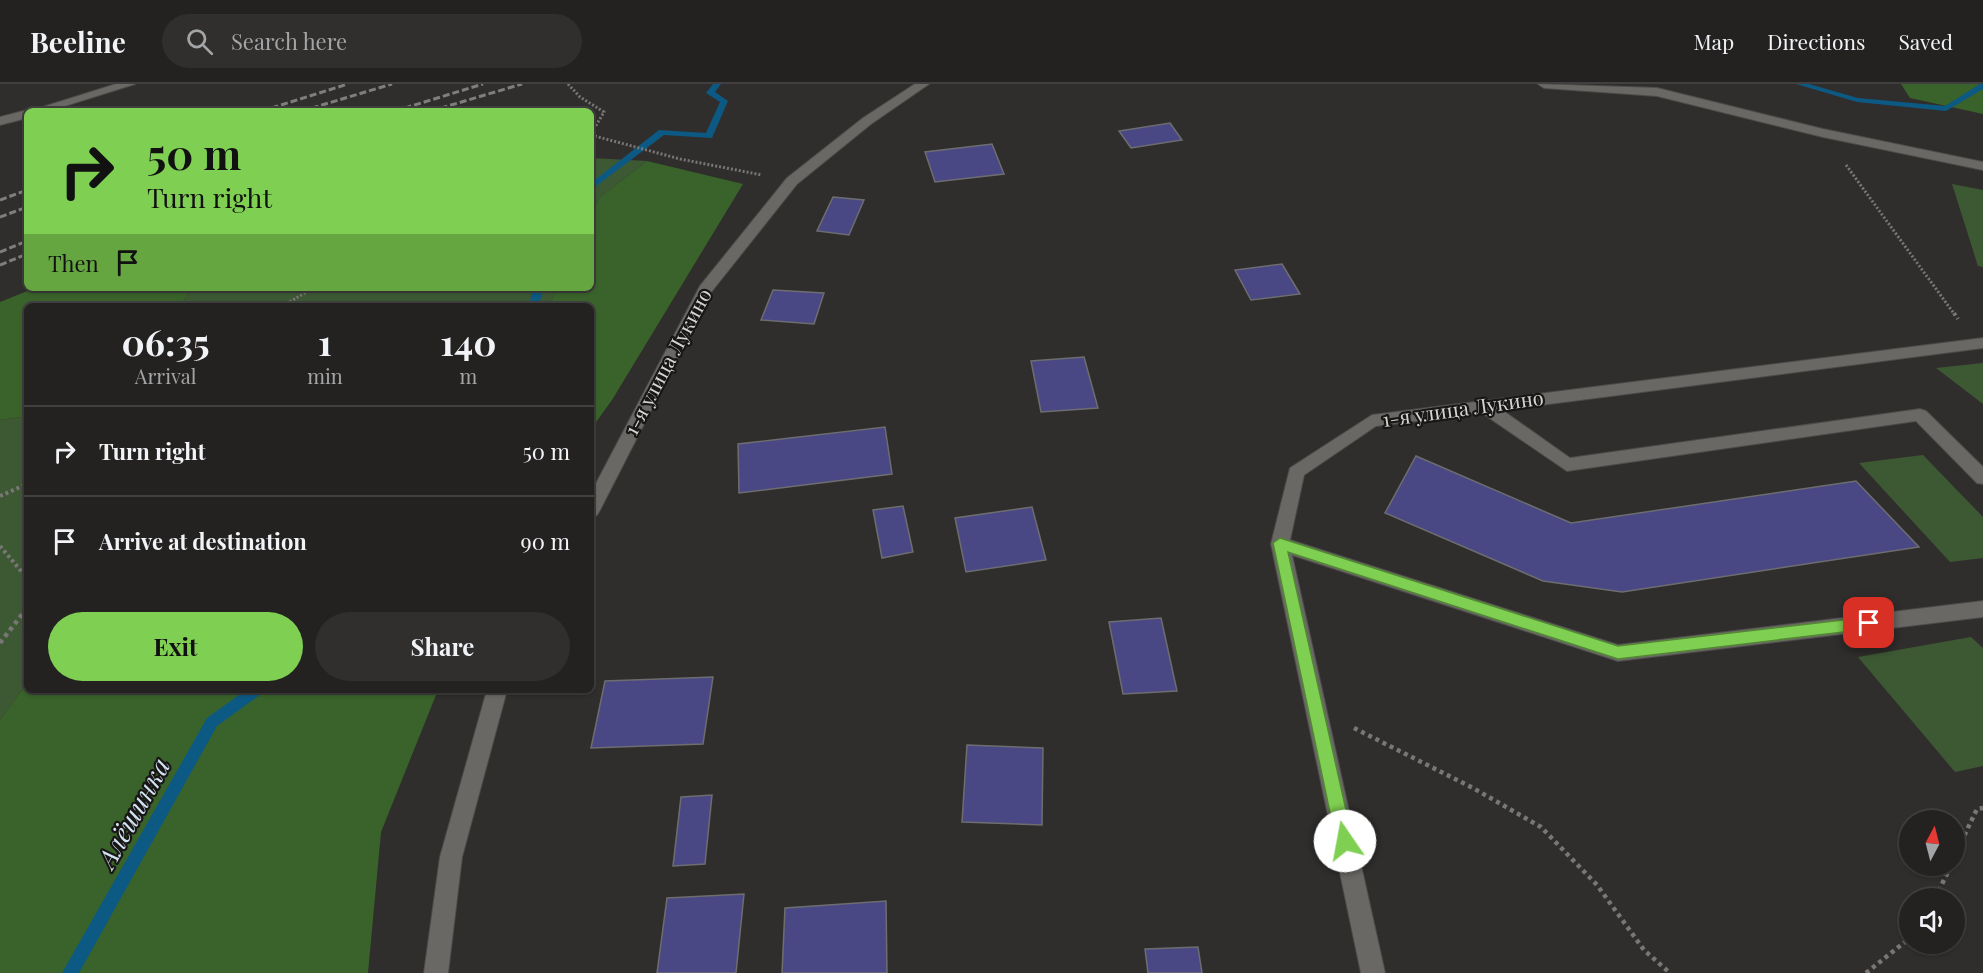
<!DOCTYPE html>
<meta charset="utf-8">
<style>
body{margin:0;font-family:"Playfair Display",serif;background:#302f2e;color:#f1f3f6;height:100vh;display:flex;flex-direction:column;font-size:22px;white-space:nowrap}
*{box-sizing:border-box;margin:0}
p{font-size:20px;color:#a3a4a5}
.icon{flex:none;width:33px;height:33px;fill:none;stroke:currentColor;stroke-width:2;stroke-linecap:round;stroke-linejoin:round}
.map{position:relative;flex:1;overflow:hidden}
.panel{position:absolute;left:24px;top:219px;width:570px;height:390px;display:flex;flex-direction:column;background:#242221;border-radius:9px;box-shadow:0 2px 4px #0004,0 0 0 2px #413f3f}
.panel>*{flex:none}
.guide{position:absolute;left:24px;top:24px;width:570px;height:183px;border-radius:9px;box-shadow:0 2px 4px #0004,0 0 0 2px #413f3f;background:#7fd052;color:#111;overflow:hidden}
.needle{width:39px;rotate:7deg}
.tools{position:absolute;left:1899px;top:726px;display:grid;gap:12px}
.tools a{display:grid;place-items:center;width:66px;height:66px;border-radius:50%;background:#242221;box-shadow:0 2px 4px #0004,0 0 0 2px #413f3f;font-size:30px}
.pin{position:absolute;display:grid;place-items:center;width:51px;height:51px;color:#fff;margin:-26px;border-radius:12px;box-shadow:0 3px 9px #0006}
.me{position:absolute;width:66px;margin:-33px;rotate:348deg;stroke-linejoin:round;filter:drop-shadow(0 0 4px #0008)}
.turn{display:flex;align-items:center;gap:21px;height:126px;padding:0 24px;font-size:27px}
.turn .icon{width:78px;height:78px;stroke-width:2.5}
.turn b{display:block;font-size:42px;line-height:51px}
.then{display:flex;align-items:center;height:57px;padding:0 24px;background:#0003;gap:12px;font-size:22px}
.eta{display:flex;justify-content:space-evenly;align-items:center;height:102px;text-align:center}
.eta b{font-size:36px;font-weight:700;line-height:42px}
.primary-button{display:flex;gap:12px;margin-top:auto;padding:12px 24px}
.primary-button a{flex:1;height:69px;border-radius:36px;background:#7fd052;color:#111;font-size:24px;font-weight:700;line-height:69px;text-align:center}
.primary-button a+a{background:#302f2e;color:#f1f3f6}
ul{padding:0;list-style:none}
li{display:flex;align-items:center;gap:18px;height:90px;padding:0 24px;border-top:2px solid #413f3f}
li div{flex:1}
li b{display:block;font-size:22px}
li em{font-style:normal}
header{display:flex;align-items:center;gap:36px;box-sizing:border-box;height:84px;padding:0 30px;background:#242221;border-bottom:2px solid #413f3f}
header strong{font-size:28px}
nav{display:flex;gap:33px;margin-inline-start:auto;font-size:21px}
.search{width:420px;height:54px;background:#302f2e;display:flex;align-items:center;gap:15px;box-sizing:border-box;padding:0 21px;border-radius:33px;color:#a3a4a5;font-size:22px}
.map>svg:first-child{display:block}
.green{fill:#3d5934}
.forest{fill:#39632a}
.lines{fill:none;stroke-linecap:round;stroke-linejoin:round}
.stream{fill:#0c5984;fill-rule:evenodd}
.building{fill:#4a4884;stroke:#6d6d70;stroke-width:1.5}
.minor-casing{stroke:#4d4b4a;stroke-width:2}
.path-far2{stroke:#797776;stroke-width:3;stroke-dasharray:2 2;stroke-linecap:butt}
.path-far1{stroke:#797776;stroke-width:4;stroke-dasharray:3 3;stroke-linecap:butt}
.path{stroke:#797776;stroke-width:4.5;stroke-dasharray:4 4;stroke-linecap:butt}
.minor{fill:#6a6865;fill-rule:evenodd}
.rail{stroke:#807e7d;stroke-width:3;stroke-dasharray:7 3;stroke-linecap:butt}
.route{fill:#7fd052;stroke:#538735;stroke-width:1.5}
.labels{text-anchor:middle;stroke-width:4.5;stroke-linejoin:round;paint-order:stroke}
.street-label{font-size:20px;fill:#d6d4d3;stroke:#181716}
.near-water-label{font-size:26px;font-style:italic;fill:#d4e5f2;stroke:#181716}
</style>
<header>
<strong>Beeline</strong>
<div class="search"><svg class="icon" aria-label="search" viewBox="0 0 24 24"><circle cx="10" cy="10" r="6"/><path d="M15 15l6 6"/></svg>Search here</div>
<nav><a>Map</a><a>Directions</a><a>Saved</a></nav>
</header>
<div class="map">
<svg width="1983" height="889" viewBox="0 0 1983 889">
<rect width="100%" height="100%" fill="#302e2c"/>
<path class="green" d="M 591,74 L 647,77 L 599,114 L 591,131 Z
M 1952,100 L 1983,106 L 1983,183 L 1978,182 Z
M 194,204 L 557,204 L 549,222 L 179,222 Z
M 1983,279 L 1983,320 L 1936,284 Z
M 27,332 L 27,599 L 0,636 L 0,336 Z
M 1923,371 L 1983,433 L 1983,474 L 1950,478 L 1859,379 Z
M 1971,553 L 1983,564 L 1983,682 L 1955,688 L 1858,573 Z"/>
<path class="forest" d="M 1901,0 L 1983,0 L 1983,30 L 1910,14 Z
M 647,77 L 743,100 L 612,316 L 591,345 L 591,222 L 549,222 L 557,204 L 591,204 L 591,131 L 599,114 Z
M 35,204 L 194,204 L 179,222 L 27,222 L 27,332 L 0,336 L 0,218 Z
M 27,599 L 27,606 L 438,606 L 381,748 L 368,889 L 0,889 L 0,636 Z"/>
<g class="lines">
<path class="stream" d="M 713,0 L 721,0 L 715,8 L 728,17 L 712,54 L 664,51 L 591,106 L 591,99 L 659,46 L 706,49 L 720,18 L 706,9 Z
M 1796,0 L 1809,0 L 1858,14 L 1945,22 L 1980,0 L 1983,0 L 1983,5 L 1946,27 L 1857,18 Z
M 533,204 L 543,204 L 539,222 L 529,222 Z
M 246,606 L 263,606 L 261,610 L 217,642 L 79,889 L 62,889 L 207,634 Z"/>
</g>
<path class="building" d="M 1170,39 L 1182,56 L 1131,64 L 1119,47 Z
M 992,60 L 1004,90 L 935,98 L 925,68 Z
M 833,113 L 864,116 L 849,151 L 817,147 Z
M 1282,180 L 1300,210 L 1251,216 L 1235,186 Z
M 773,206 L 824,209 L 814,240 L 761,236 Z
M 1084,273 L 1098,324 L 1041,328 L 1031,277 Z
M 885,343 L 892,390 L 739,409 L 738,360 Z
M 1416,372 L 1571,439 L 1856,397 L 1919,463 L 1622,508 L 1543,497 L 1385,429 Z
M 903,422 L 913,468 L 882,474 L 873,426 Z
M 1032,423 L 1046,476 L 966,488 L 955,434 Z
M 1161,534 L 1177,607 L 1123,610 L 1109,538 Z
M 713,593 L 703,660 L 591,664 L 605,597 Z
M 967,661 L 1043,664 L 1042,741 L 962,738 Z
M 712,711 L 705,780 L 673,782 L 681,713 Z
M 744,810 L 736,889 L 657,889 L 667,814 Z
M 886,817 L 887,889 L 782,889 L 785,824 Z
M 1198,863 L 1202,889 L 1148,889 L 1145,865 Z"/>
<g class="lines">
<g class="minor-casing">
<path id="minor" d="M 116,0 L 135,0 L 49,27 L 30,27 Z
M 915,0 L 929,0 L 871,40 L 797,100 L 712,207 L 600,426 L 597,431 L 591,433 L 591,409 L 700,202 L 787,94 L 863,34 Z
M 1538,0 L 1657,4 L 1823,45 L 1983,78 L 1983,86 L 1823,53 L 1657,12 L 1544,4 Z
M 27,26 L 30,27 L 27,27 L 27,34 L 0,41 L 0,33 Z
M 1983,254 L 1983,264 L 1502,326 L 1570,374 L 1920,325 L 1926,327 L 1983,383 L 1983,400 L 1977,399 L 1916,337 L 1567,387 L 1482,329 L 1376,342 L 1304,391 L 1290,456 L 1618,561 L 1983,517 L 1983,533 L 1618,577 L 1292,471 L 1385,889 L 1361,889 L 1271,460 L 1290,384 L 1372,331 Z
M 487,606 L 507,606 L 462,773 L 448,889 L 424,889 L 440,773 Z"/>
</g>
<path class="path-far2" d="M 568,0 L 580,13 L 604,28 L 591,50
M 591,51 L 680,75 L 762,91
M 1846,81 L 1955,231
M 283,222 L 313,204"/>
<path class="path-far1" d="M 1954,229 L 1958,235
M 0,412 L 27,400
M 0,462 L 27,494"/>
<path class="path" d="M 0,559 L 27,524
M 1354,644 L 1473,704 L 1541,743 L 1597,801 L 1644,866 L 1670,889
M 1954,773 L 1977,725 L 1983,724
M 1935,814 L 1951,782
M 1866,889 L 1910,854"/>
<use href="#minor" class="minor"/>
<path class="rail" d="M 262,27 L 348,0
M 302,27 L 392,0
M 395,27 L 483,0
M 431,27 L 522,0
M 0,116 L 27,106
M 0,133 L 27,123
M 0,168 L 27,157
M 0,181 L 27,170"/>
</g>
<path class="route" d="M 1280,454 L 1618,562 L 1869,533 L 1876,539 L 1869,545 L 1618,575 L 1288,468 L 1353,757 L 1351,763 L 1345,765 L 1339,763 L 1336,757 L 1273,459 Z"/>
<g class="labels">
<g class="street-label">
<text transform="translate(668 278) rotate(-62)" y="7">1-я улица Лукино</text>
<text transform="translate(1463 325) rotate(-8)" y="7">1-я улица Лукино</text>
</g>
<g class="near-water-label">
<text transform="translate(134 729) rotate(-61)" y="9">Алёшинка</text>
</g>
</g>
</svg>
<div class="tools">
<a><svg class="needle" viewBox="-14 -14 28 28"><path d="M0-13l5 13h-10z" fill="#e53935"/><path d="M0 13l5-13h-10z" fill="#a3a4a5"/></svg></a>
<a><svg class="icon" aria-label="sound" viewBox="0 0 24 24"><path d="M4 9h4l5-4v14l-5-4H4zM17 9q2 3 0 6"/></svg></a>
</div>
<div class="pin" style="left:1869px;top:539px;background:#d93025"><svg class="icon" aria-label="arrive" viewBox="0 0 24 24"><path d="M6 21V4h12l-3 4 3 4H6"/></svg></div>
<svg class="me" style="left:1345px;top:757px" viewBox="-20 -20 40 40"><circle r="19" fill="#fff"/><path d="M0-13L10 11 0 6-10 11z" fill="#7fd052"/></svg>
<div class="guide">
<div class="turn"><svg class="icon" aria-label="right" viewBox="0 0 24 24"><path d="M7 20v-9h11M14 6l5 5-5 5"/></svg><div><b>50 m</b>Turn right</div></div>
<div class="then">Then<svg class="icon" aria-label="arrive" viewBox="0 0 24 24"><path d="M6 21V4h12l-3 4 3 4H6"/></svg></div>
</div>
<section class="panel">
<div class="eta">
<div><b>06:35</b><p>Arrival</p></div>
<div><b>1</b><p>min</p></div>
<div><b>140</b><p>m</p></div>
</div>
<ul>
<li><svg class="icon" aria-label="right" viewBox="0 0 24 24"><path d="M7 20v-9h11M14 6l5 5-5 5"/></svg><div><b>Turn right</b></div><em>50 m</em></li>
<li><svg class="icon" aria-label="arrive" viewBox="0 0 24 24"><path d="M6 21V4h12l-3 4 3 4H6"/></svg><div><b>Arrive at destination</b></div><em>90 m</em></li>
</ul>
<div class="primary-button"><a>Exit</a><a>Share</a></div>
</section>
</div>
